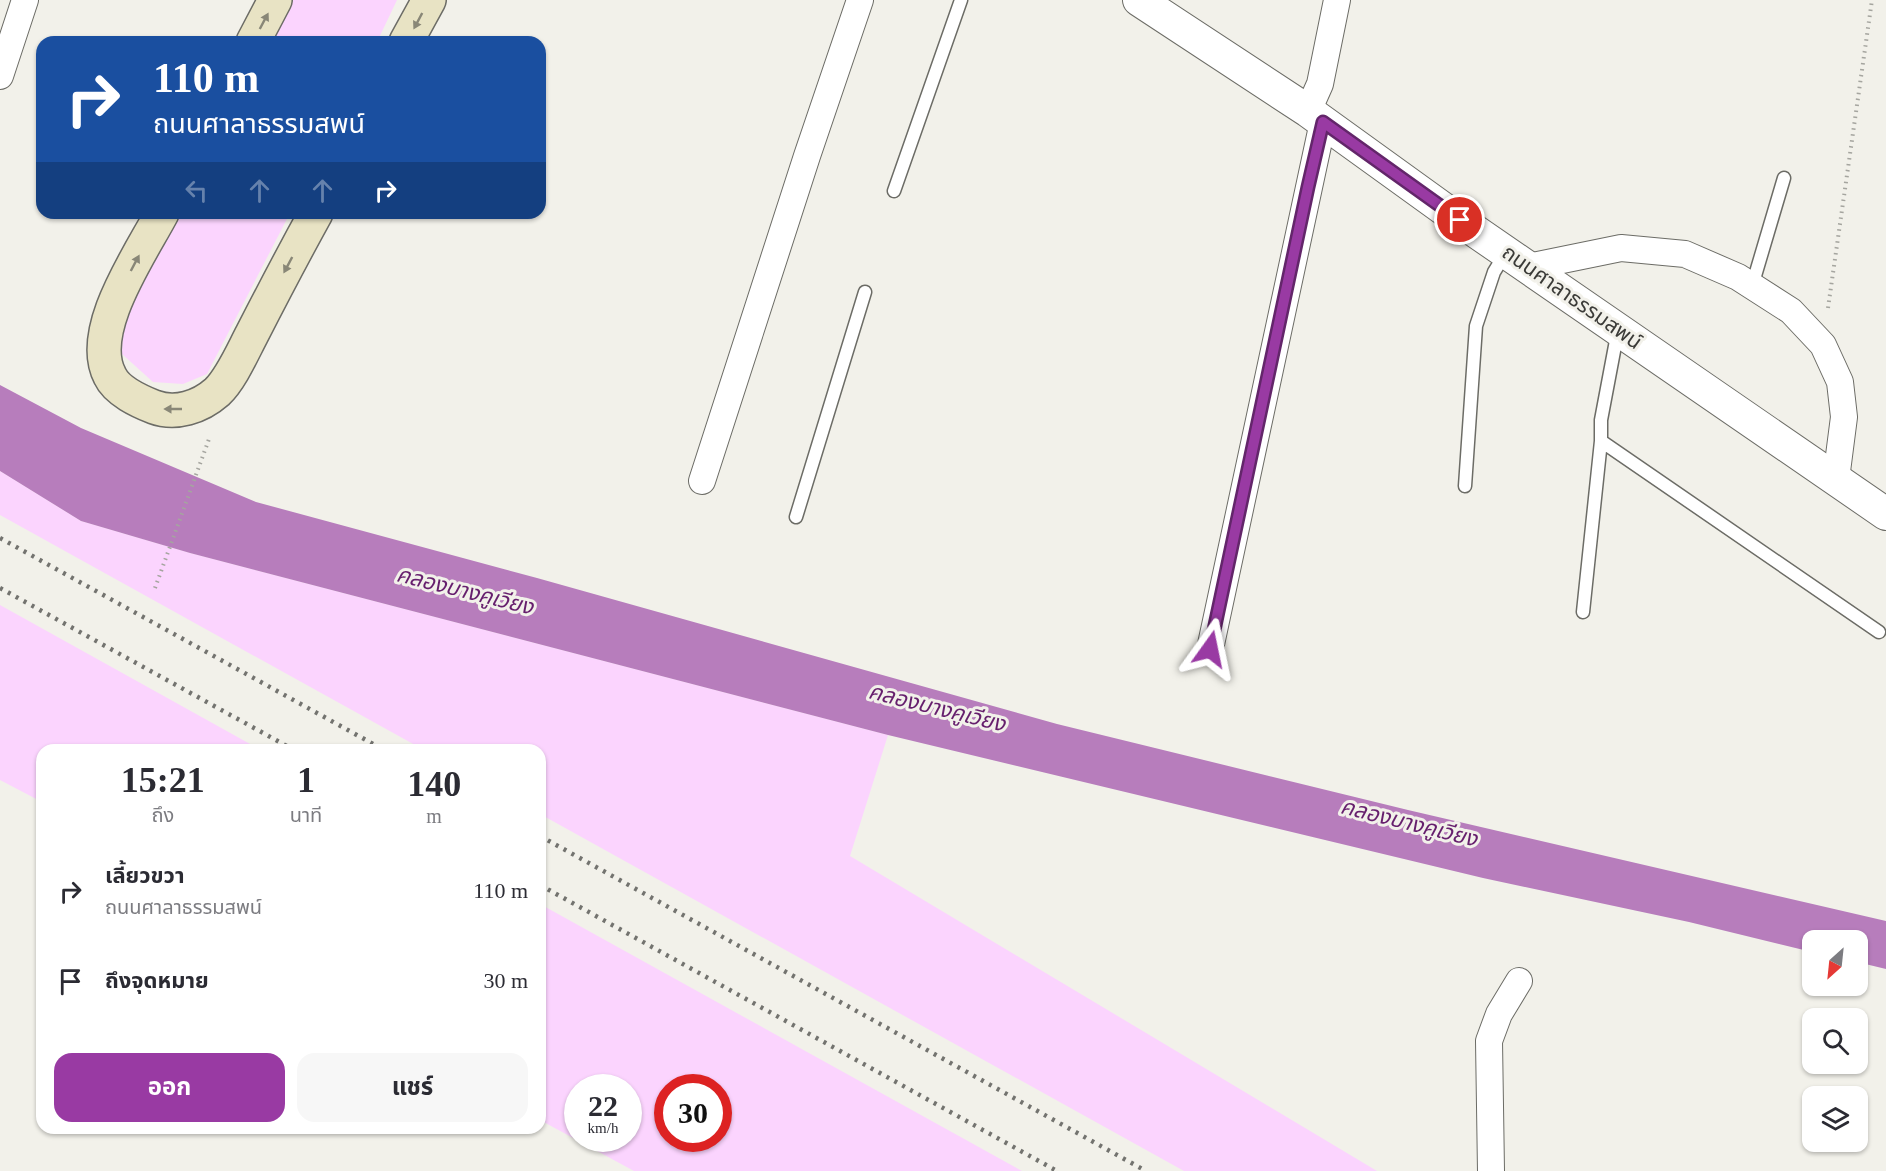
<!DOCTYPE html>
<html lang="th">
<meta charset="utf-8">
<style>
body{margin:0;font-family:"Times New Roman","Noto Sans Thai",serif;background:#f7f7f7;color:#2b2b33;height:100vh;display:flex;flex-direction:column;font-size:22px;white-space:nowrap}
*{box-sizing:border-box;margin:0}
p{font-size:20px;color:#7c7c81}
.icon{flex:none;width:33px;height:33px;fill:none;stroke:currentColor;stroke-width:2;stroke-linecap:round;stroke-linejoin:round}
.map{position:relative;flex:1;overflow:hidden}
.sheet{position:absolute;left:36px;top:744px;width:510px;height:390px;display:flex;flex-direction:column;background:#fff;border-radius:18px;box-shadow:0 2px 4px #0004}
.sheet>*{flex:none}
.guide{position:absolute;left:36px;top:36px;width:510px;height:183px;border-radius:18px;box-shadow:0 2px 4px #0004;background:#1a4fa0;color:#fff;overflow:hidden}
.needle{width:39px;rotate:207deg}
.tools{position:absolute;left:1802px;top:930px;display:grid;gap:12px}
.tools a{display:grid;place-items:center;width:66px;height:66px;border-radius:12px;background:#fff;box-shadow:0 2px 4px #0004;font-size:30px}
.speed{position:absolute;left:564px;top:1074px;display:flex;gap:12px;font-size:30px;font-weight:700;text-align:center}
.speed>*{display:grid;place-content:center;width:78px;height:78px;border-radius:50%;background:#fff;box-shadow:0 2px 4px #0004;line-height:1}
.speed small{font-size:15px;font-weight:400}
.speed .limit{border:9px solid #d22;background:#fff;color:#111}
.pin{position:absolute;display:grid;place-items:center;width:51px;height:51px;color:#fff;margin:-26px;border:3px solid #fff;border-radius:50%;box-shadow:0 2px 6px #0007}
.me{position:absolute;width:66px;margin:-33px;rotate:12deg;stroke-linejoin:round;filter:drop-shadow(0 0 4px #0008)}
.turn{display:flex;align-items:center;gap:21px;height:126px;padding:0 18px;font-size:27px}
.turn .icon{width:78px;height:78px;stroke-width:2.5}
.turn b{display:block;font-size:42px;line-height:51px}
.lanes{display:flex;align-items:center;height:57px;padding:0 18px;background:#0003;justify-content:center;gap:30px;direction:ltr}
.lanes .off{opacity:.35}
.eta{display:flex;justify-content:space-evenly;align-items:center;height:102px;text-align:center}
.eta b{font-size:36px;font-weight:700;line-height:42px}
.primary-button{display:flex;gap:12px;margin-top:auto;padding:12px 18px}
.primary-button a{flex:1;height:69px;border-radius:18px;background:#993aa3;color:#fff;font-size:24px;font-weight:700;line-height:69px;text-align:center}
.primary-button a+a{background:#f7f7f7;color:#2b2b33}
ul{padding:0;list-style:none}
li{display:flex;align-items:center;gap:18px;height:90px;padding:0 18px}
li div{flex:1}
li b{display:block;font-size:22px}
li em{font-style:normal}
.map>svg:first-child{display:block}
.green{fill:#fbd4fe;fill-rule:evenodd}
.water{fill:#b77dbc}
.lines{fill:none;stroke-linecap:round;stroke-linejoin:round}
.service-casing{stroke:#6c6c66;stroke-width:15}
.minor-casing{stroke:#6c6c66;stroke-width:28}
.tertiary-casing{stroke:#6c6c66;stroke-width:34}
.secondary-casing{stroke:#6c6c66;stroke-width:36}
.path{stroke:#a5a59f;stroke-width:4;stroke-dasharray:1.5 4.5;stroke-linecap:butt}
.service{stroke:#fff;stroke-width:12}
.minor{stroke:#fff;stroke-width:26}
.tertiary{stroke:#fff;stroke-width:32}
.secondary{stroke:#e8e3c4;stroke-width:33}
.rail{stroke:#73736f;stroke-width:4.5;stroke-dasharray:3 6;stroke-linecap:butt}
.oneway{fill:#898777}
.route-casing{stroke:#63266a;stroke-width:15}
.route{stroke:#993aa3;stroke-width:10}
.labels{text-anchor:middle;stroke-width:6;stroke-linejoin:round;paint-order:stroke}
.street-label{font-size:21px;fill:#3b3b38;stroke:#f2f1ea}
.water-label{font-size:22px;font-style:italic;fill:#661f6d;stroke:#f2f1ea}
</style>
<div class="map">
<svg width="1886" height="1171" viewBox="0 0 1886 1171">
<rect width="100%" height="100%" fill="#f2f1ea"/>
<path class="green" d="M 291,0 L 397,0 L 377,42 L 268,42 Z
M 178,213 L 290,213 L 207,374 L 183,384 L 153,382 L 122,354 L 123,316 Z
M 0,471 L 81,521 L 190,553 L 888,735 L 850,856 L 1377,1171 L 1184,1171 L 540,814 L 540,750 L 424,750 L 0,515 Z
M 0,605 L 261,750 L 42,750 L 42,802 L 0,780 Z
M 540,904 L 1022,1171 L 634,1171 L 540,1120 ZM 578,1088 L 628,1088 L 628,1138 L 578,1138 ZM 668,1088 L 718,1088 L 718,1138 L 668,1138 Z"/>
<path class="water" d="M 0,385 L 81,428 L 256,502 L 537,578 L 1057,724 L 1408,810 L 1886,921 L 1886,969 L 1857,962 L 1857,940 L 1812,940 L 1812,952 L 1689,922 L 1483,878 L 888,735 L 190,553 L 81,521 L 0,471 Z"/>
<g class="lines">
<g class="service-casing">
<path id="service" d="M 894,191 L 961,0
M 1752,286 L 1784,178
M 1618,330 L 1601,420 L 1601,441 L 1879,632
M 1465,486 L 1476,326 L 1494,272 L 1505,254
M 796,517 L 865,292
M 1583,612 L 1601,441"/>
</g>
<g class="minor-casing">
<path id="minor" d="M 0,76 L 25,0
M 1308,111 L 1320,84 L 1337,0
M 1528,267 L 1621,248 L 1685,254 L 1738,277 L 1791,311 L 1823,345 L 1840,382 L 1844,417 L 1836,479
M 702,481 L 807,156 L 860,0
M 1210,649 L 1323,122
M 1491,1171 L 1489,1041 L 1499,1014 L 1519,981"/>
</g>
<g class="tertiary-casing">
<path id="tertiary" d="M 1139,0 L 1308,111 L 1459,220 L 1886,514"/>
</g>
<g class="secondary-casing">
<path id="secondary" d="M 253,42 L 275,0
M 406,42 L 429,0
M 162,213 C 141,253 86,331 110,376 C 117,391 139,401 154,407 C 176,415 200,407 217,392 C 231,379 243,351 252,334 C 273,293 294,253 316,213"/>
</g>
<path class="path" d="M 1828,308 L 1872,0
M 155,588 L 209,439"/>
<use href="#service" class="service"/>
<use href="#minor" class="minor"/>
<use href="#tertiary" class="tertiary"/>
<use href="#secondary" class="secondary"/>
<path class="rail" d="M 0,538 L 384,750
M 0,588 L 294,750
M 540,836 L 1146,1171
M 540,885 L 1057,1171"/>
</g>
<defs><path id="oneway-solid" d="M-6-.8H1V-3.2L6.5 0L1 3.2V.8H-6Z" transform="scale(1.5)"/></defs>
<g class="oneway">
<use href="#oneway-solid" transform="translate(264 21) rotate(-62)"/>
<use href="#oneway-solid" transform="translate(418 21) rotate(118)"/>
<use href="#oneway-solid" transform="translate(135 263) rotate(-62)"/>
<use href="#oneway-solid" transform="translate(288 265) rotate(118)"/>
<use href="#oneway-solid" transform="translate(173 409) rotate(-180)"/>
</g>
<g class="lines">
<g class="route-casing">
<path id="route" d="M 1210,649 L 1308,187 L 1323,122 L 1460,220"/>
</g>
<use href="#route" class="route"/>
</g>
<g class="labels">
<g class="street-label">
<text transform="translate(1572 297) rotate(35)" y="7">ถนนศาลาธรรมสพน์</text>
</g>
<g class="water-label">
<text transform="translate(465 590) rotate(14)" y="8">คลองบางคูเวียง</text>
<text transform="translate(937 707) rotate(14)" y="8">คลองบางคูเวียง</text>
<text transform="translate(1409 822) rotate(14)" y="8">คลองบางคูเวียง</text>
</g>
</g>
</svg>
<div class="tools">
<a><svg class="needle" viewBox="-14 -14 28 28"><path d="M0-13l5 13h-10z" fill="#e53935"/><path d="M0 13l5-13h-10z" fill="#7c7c81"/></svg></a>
<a><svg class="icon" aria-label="search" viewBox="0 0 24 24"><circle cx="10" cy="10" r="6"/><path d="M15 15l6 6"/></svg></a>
<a><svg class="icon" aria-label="layers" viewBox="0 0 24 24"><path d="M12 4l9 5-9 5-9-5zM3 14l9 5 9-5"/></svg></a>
</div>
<div class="speed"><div>22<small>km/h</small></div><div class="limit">30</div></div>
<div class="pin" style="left:1460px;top:220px;background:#d93025"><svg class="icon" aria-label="arrive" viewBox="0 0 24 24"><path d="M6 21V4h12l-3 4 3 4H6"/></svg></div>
<svg class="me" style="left:1210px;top:649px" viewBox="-20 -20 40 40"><path d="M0-17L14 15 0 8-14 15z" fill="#993aa3" stroke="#fff" stroke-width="4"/></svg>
<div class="guide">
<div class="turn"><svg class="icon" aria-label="right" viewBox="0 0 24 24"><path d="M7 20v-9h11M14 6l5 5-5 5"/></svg><div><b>110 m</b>ถนนศาลาธรรมสพน์</div></div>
<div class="lanes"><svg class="icon off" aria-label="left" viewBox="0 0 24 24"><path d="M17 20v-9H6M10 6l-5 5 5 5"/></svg><svg class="icon off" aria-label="ahead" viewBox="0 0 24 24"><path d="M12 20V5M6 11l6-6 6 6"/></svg><svg class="icon off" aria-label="ahead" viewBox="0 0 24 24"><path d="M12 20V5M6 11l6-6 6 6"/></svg><svg class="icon" aria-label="right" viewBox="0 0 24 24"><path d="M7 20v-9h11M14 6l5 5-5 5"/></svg></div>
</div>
<section class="sheet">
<div class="eta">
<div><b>15:21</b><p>ถึง</p></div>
<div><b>1</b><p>นาที</p></div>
<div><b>140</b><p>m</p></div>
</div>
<ul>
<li><svg class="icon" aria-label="right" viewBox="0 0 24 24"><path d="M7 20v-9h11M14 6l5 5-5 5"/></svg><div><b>เลี้ยวขวา</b><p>ถนนศาลาธรรมสพน์</p></div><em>110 m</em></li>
<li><svg class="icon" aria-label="arrive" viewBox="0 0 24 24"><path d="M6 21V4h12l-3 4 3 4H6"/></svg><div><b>ถึงจุดหมาย</b></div><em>30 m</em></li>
</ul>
<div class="primary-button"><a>ออก</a><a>แชร์</a></div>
</section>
</div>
